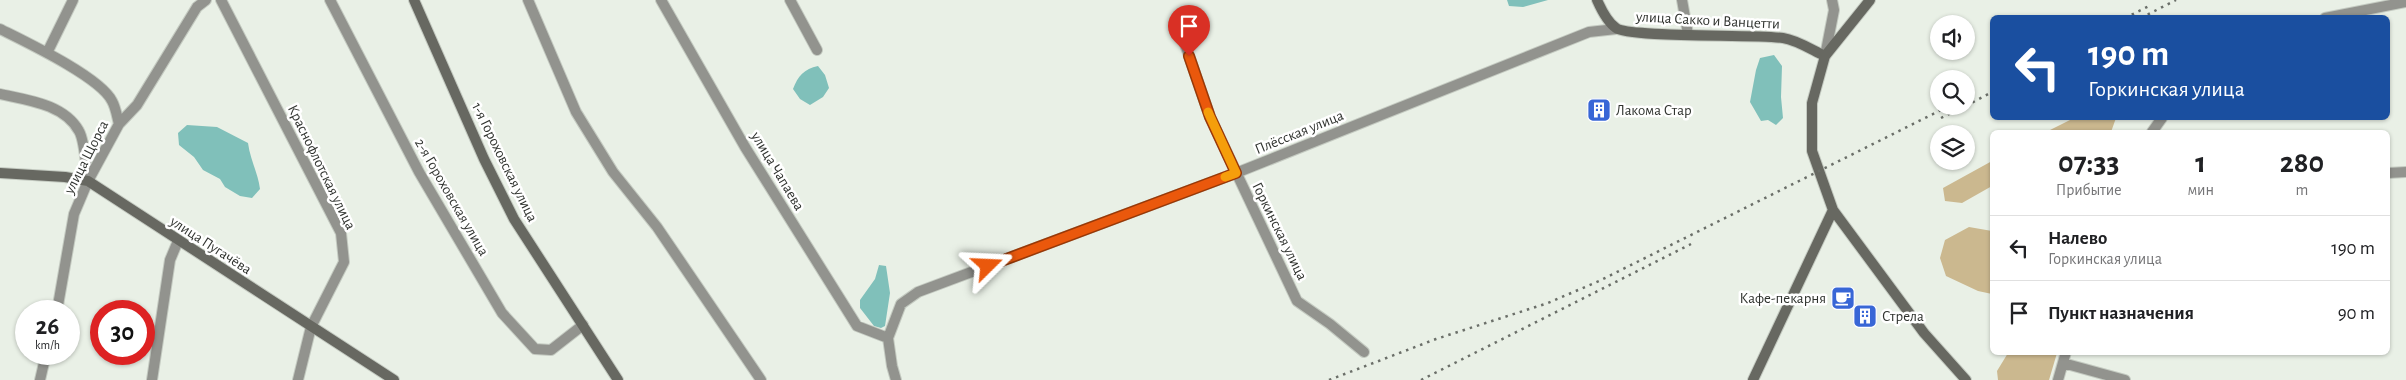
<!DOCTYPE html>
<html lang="ru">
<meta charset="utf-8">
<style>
body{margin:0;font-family:"Alegreya Sans",sans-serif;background:#f6f6f6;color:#202124;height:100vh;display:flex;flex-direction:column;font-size:19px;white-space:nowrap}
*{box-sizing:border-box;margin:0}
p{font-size:16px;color:#757577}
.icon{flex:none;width:28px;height:28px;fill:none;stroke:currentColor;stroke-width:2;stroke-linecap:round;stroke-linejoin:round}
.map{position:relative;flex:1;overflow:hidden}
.panel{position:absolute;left:1990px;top:130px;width:400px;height:225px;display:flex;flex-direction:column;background:#fff;border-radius:8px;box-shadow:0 1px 4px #0004}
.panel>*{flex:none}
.guide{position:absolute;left:1990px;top:15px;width:400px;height:105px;border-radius:8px;box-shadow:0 1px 4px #0004;background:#1a4fa0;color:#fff;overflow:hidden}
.fabs{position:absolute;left:1930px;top:15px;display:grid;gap:10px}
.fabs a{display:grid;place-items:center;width:45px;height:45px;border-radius:50%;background:#fff;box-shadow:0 1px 4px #0004;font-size:25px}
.speed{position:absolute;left:15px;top:300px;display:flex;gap:10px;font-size:25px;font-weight:700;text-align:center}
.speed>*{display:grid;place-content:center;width:65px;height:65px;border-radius:50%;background:#fff;box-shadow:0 1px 4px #0004;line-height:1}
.speed small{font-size:12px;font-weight:400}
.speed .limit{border:8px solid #d22;background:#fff;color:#111}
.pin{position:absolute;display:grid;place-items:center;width:42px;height:42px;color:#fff;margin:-51px -21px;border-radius:50% 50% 50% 0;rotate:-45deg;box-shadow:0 0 5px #0007}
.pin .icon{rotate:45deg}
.me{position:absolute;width:55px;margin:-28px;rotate:69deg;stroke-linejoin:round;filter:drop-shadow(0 0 4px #0008)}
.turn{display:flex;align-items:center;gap:18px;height:105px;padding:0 15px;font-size:22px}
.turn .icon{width:65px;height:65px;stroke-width:2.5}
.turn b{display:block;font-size:35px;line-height:42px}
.eta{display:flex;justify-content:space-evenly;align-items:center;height:85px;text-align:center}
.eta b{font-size:30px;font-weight:700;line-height:35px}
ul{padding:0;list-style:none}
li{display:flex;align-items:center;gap:15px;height:65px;padding:0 15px;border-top:1px solid #e0e0e0}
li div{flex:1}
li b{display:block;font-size:19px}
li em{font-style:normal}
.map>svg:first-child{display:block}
.green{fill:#cbb88f}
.water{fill:#80c0ba}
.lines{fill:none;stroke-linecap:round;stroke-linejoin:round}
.street-casing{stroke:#c4cac1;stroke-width:12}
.secondary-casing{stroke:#c4cac1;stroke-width:12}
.street{stroke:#92938e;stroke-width:10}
.secondary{stroke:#676861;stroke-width:10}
.rail{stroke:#6b6f69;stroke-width:2.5;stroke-dasharray:2.5 5;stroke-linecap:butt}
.route-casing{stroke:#983908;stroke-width:12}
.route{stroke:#ea580c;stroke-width:9}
.slow{stroke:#f59e0b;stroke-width:9}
.labels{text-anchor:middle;stroke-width:5;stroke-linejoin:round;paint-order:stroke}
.street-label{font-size:15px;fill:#30332f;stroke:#fff}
.poi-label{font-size:15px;fill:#30332f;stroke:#fff;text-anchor:start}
</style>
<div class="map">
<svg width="2406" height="380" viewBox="0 0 2406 380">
<rect width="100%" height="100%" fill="#e9f0e6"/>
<path class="green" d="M 2074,118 L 2116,118 L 2111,132 L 2046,132 Z
M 1992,161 L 1992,186 L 1962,203 L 1945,201 L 1943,188 Z
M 1969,227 L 1992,231 L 1992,294 L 1978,291 L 1946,276 L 1940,258 L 1945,240 Z
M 2008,353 L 2057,353 L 2049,380 L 1998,380 L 1997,371 Z"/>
<path class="water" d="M 1507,0 L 1548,0 L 1523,7 L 1509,6 Z
M 1774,55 L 1782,66 L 1781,97 L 1783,118 L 1776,125 L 1768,120 L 1761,121 L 1750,102 L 1756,70 L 1760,58 Z
M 818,66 L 825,75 L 829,88 L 823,97 L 810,105 L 800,99 L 793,89 C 798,76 804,69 818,66 Z
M 187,125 L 217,127 L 248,143 C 250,159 258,173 260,189 L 252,198 L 240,196 L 225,187 L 220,179 L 203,170 L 194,157 L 179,145 L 178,133 Z
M 879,265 L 886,266 L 890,293 L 885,326 L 881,328 L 874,326 L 860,308 L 860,300 L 875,279 Z"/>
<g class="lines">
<g class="street-casing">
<path id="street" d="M 221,0 L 341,233 L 344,262 L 311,327 L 298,380
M 330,0 L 419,172 L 502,313 L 535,349 L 551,350 L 583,325
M 528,0 L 576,112 L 613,172 L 657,227 L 761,380
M 661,0 L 745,147 L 857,326 L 888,338
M 790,0 L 817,50
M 1682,0 L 1688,34
M 2325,18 L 2406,2
M 0,29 C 26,42 100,77 112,101 C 116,108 117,117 119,124
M 1184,41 L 1210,117 L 1297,301 L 1330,324 L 1364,352
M 47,53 L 73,0
M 1825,56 L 1834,10 L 1832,0
M 0,94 C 27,100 64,104 79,131 C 85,141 86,169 88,181
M 2152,132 L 2162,118
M 2388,173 L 2406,172
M 57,311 L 74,214 L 88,181 L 119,124 L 137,105 L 197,7 L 206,0
M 2063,363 L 2125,380
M 40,380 L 46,354
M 152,380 L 170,260 L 178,241
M 896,380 L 892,366 L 888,338 L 901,304 L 918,292 L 1236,173 L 1589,32 L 1616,29
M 2058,380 L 2066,352"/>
</g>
<g class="secondary-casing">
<path id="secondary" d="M 414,0 L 484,159 L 514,219 L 618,380
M 1597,0 C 1601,9 1607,22 1616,28 C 1629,38 1755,34 1783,38 C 1797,40 1812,50 1825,56
M 1870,0 L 1825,56 L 1812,103 L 1812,151 L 1833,210 L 1924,333 L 1966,380
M 0,173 L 65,177 L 88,181 L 394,380
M 1753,380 L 1833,210"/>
</g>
<use href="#street" class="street"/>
<use href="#secondary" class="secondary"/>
<path class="rail" d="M 2125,18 L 2149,6
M 2141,18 L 2176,0
M 1966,106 L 1992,92
M 1941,118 L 1965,106
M 1329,380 L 1436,339 L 1548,303 L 1599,281 L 1949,106
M 1421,380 L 1691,244"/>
</g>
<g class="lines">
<g class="route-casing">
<path id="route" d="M 988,266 L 1236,173 L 1210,117 L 1189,56"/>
</g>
<use href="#route" class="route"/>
<path class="slow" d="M 1208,112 L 1236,173 L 1225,177"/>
</g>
<defs>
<g id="building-square" transform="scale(1.25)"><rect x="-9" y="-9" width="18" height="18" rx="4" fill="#3866d6" stroke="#fff"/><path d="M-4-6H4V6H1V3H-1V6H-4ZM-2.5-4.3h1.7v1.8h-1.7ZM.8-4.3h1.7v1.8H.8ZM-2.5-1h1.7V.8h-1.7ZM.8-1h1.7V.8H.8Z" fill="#fff"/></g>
<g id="cafe-square" transform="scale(1.25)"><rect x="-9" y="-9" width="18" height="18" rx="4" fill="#3866d6" stroke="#fff"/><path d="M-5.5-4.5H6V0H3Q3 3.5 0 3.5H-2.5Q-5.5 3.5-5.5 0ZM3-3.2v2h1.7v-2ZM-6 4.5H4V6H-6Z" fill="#fff"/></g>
</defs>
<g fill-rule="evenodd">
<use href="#building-square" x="1599" y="110"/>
<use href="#cafe-square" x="1843" y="298"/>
<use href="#building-square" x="1865" y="316"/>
</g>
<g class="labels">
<g class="street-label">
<text transform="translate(1708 20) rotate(3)" y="5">улица Сакко и Ванцетти</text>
<text transform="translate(1299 132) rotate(-22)" y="5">Плёсская улица</text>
<text transform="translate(86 157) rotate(-63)" y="5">улица Щорса</text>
<text transform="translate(505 162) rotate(64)" y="5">1-я Гороховская улица</text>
<text transform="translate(322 167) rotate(64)" y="5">Краснофлотская улица</text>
<text transform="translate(778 171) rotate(59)" y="5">улица Чапаева</text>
<text transform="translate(452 197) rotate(60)" y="5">2-я Гороховская улица</text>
<text transform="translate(1280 231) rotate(64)" y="5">Горкинская улица</text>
<text transform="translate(211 245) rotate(33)" y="5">улица Пугачёва</text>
</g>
<g class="poi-label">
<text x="1616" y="115">Лакома Стар</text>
<text x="1826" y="303" text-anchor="end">Кафе-пекарня</text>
<text x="1882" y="321">Стрела</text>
</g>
</g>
</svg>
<div class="fabs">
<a><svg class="icon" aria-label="sound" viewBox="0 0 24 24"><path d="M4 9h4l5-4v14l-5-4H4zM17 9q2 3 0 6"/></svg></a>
<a><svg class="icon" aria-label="search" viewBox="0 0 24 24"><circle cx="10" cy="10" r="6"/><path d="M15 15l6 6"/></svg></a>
<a><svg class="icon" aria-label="layers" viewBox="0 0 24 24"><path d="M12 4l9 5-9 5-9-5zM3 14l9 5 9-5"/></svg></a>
</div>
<div class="speed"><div>26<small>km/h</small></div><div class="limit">30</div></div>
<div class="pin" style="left:1189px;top:56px;background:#d93025"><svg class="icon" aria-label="arrive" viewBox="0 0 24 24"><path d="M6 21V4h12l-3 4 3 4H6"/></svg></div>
<svg class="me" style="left:988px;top:266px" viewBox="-20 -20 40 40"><path d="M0-17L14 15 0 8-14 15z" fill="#ea580c" stroke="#fff" stroke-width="4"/></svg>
<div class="guide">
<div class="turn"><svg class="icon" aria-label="left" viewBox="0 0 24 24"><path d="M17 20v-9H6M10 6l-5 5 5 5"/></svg><div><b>190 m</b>Горкинская улица</div></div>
</div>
<section class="panel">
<div class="eta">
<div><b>07:33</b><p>Прибытие</p></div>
<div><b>1</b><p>мин</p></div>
<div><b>280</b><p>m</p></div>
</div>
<ul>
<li><svg class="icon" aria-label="left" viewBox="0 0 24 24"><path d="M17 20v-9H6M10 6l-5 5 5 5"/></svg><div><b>Налево</b><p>Горкинская улица</p></div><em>190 m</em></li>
<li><svg class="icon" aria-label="arrive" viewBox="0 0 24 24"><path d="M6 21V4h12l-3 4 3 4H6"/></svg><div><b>Пункт назначения</b></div><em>90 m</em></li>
</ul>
</section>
</div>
